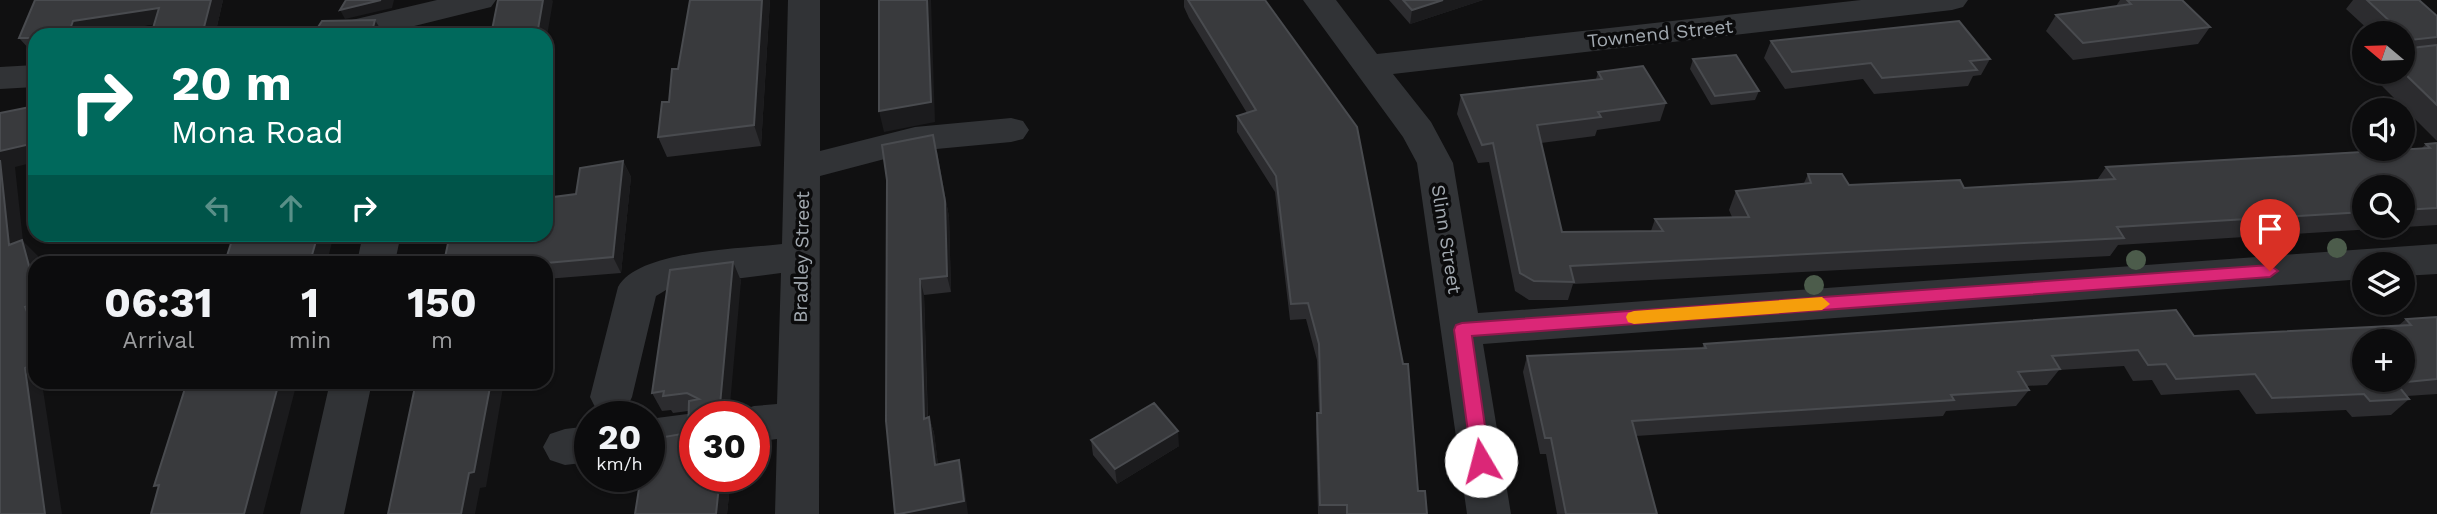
<!DOCTYPE html>
<style>
body{margin:0;font-family:"Work Sans",sans-serif;background:#151516;color:#f1f3f6;height:100vh;display:flex;flex-direction:column;font-size:26px;white-space:nowrap}
*{box-sizing:border-box;margin:0}
p{font-size:23px;color:#9a9b9d}
.icon{flex:none;width:38px;height:38px;fill:none;stroke:currentColor;stroke-width:2;stroke-linecap:round;stroke-linejoin:round}
.map{position:relative;flex:1;overflow:hidden}
.details{position:absolute;left:28px;top:256px;width:525px;height:133px;display:flex;flex-direction:column;background:#0c0c0d;border-radius:21px;box-shadow:0 2px 5px #0004,0 0 0 2px #2c2c2e}
.details>*{flex:none}
.guide{position:absolute;left:28px;top:28px;width:525px;height:214px;border-radius:21px;box-shadow:0 2px 5px #0004,0 0 0 2px #2c2c2e;background:#00695c;color:#fff;overflow:hidden}
.needle{width:46px;rotate:289deg}
.buttons{position:absolute;left:2352px;top:21px;display:grid;gap:14px}
.buttons a{display:grid;place-items:center;width:63px;height:63px;border-radius:50%;background:#0c0c0d;box-shadow:0 2px 5px #0004,0 0 0 2px #2c2c2e;font-size:35px}
.speed{position:absolute;left:574px;top:401px;display:flex;gap:14px;font-size:35px;font-weight:700;text-align:center}
.speed>*{display:grid;place-content:center;width:91px;height:91px;border-radius:50%;background:#0c0c0d;box-shadow:0 2px 5px #0004,0 0 0 2px #2c2c2e;line-height:1}
.speed small{font-size:18px;font-weight:400}
.speed .limit{border:10px solid #d22;background:#fff;color:#111}
.pin{position:absolute;display:grid;place-items:center;width:60px;height:60px;color:#fff;margin:-72px -30px;border-radius:50% 50% 50% 0;rotate:-45deg;box-shadow:0 0 7px #0007}
.pin .icon{rotate:45deg}
.me{position:absolute;width:77px;margin:-38px;rotate:352deg;stroke-linejoin:round;filter:drop-shadow(0 0 5px #0008)}
.turn{display:flex;align-items:center;gap:24px;height:147px;padding:0 28px;font-size:32px}
.turn .icon{width:91px;height:91px;stroke-width:2.5}
.turn b{display:block;font-size:49px;line-height:60px}
.lanes{display:flex;align-items:center;height:66px;padding:0 28px;background:#0003;justify-content:center;gap:35px;direction:ltr}
.lanes .off{opacity:.35}
.eta{display:flex;justify-content:space-evenly;align-items:center;height:119px;text-align:center}
.eta b{font-size:42px;font-weight:700;line-height:49px}
.map>svg:first-child{display:block}
.lines{fill:none;stroke-linecap:round;stroke-linejoin:round}
.minor{fill:#313336;fill-rule:evenodd}
.tree{fill:#4c5c4b}
.wall{fill:#2c2c2f;fill-rule:evenodd}
.shaded-wall{fill:#1b1b1d}
.building{fill:#393a3d;stroke:#494b4f;stroke-width:2;fill-rule:evenodd}
.route{fill:#db2777;stroke:#8e194d;stroke-width:2}
.slow{fill:#f59e0b}
.labels{text-anchor:middle;stroke-width:7;stroke-linejoin:round;paint-order:stroke}
.street-label{font-size:19px;fill:#a2a9b0;stroke:#0b0b0c}
</style>
<div class="map">
<svg width="2437" height="514" viewBox="0 0 2437 514">
<rect width="100%" height="100%" fill="#101011"/>
<g class="lines">
<path class="minor" d="M 437,0 L 496,0 L 491,7 L 378,35 L 318,35 L 322,27 Z
M 788,0 L 820,0 L 820,151 L 915,127 L 1011,118 L 1023,121 L 1029,130 L 1023,139 L 1011,142 L 915,151 L 820,176 L 819,514 L 775,514 L 777,439 L 754,442 L 754,416 L 736,416 L 739,411 L 754,406 L 777,404 L 781,273 L 671,287 L 656,296 L 632,397 L 626,409 L 611,414 L 596,409 L 590,397 L 618,287 C 638,250 741,249 782,244 Z
M 1303,0 L 1336,0 L 1377,54 L 1861,0 L 1968,0 L 1963,7 L 1952,10 L 1393,74 L 1431,122 L 1453,163 L 1478,313 L 2437,244 L 2437,274 L 2403,276 L 2403,264 L 2364,264 L 2364,279 L 1483,344 L 1511,514 L 1467,514 L 1417,163 L 1403,137 Z
M 35,65 L 35,87 L 0,89 L 0,67 Z
M 363,234 L 401,234 L 395,262 L 357,262 Z
M 330,382 L 372,382 L 344,514 L 300,514 Z
M 695,413 L 705,416 L 695,416 L 695,449 L 649,455 L 649,419 Z
M 590,426 L 590,462 L 565,465 L 550,460 L 543,447 L 550,434 L 565,429 Z"/>
</g>
<g class="tree">
<circle cx="2337" cy="248" r="10"/>
<circle cx="2136" cy="260" r="10"/>
<circle cx="1814" cy="285" r="10"/>
</g>
<path class="wall" d="M 35,0 L 223,0 L 215,35 L 151,35 L 154,24 L 84,35 L 35,35 L 35,51 L 31,51 L 19,38 Z
M 690,0 L 770,0 L 761,146 L 667,157 L 658,137 L 678,69 Z
M 1184,0 L 1265,0 L 1418,491 L 1427,514 L 1318,514 L 1316,428 L 1317,413 L 1319,413 L 1317,360 L 1306,319 L 1290,320 L 1275,192 L 1237,132 L 1237,116 L 1247,113 L 1189,18 L 1184,7 Z
M 1389,0 L 1483,0 L 1410,24 Z
M 2120,0 L 2182,0 L 2210,27 L 2198,44 L 2073,60 L 2046,31 L 2056,15 L 2116,6 Z
M 2353,0 L 2419,0 L 2437,16 L 2437,141 L 2368,72 L 2403,72 L 2403,33 L 2372,33 L 2346,9 Z
M 1771,41 L 1990,59 L 1981,75 L 1973,76 L 1968,86 L 1874,94 L 1863,79 L 1785,89 L 1764,58 Z
M 1693,59 L 1759,91 L 1755,100 L 1711,105 L 1690,69 Z
M 1598,72 L 1666,103 L 1660,121 L 1597,130 L 1595,136 L 1541,143 L 1562,232 L 1651,231 L 1655,219 L 1732,217 L 1729,210 L 1736,191 L 1804,183 L 1808,174 L 1849,185 L 1964,188 L 2097,180 L 2106,167 L 2422,148 L 2426,144 L 2437,143 L 2437,225 L 2118,245 L 2110,256 L 1573,284 L 1568,300 L 1529,300 L 1515,291 L 1489,162 L 1478,163 L 1457,114 L 1461,95 L 1596,79 ZM 2364,187 L 2403,187 L 2403,226 L 2364,226 Z
M 937,152 L 949,217 L 951,292 L 924,295 L 928,418 L 929,417 L 934,433 L 938,465 L 963,475 L 895,514 L 887,180 Z
M 623,161 L 631,177 L 621,273 L 546,279 L 546,262 L 576,194 Z
M 733,262 L 741,281 L 695,476 L 731,476 L 727,514 L 635,514 L 655,459 L 688,433 L 688,411 L 673,413 L 671,410 L 662,411 L 652,393 Z
M 2437,317 L 2437,394 L 2407,396 L 2409,399 L 2391,415 L 2352,417 L 2346,410 L 2256,414 L 2239,390 L 2161,395 L 2152,380 L 2133,381 L 2124,366 L 2059,370 L 2047,385 L 2026,386 L 2029,390 L 2016,406 L 1946,411 L 1943,416 L 1636,436 L 1657,514 L 1557,514 L 1546,454 L 1540,454 L 1523,372 L 1527,356 L 1702,348 L 1704,344 L 2194,336 L 2398,326 L 2406,319 Z
M 1091,440 L 1179,446 L 1117,484 L 1093,455 Z"/>
<path class="shaded-wall" d="M 211,0 L 223,0 L 215,35 L 202,35 Z
M 381,0 L 394,0 L 392,8 L 345,19 L 340,10 Z
M 543,0 L 552,0 L 553,1 L 546,42 L 546,35 L 537,35 Z
M 762,0 L 770,0 L 761,146 L 754,125 Z
M 927,0 L 931,0 L 935,122 L 884,132 L 879,111 Z
M 1443,0 L 1483,0 L 1410,24 L 1412,10 Z
M 159,8 L 169,22 L 84,35 L 68,35 L 73,21 Z
M 375,20 L 384,35 L 371,35 Z
M 933,135 L 949,217 L 951,292 L 947,276 Z
M 35,143 L 35,162 L 15,167 L 23,241 L 38,256 L 40,262 L 35,262 L 35,288 L 9,245 L 0,160 L 0,151 Z
M 623,161 L 631,177 L 621,273 L 613,257 Z
M 318,234 L 334,234 L 327,262 L 310,262 Z
M 733,262 L 741,281 L 729,416 L 719,416 Z
M 920,279 L 924,295 L 928,434 L 924,419 Z
M 35,304 L 35,331 L 25,307 Z
M 35,363 L 35,382 L 46,382 L 42,383 L 62,514 L 45,514 L 25,368 Z
M 279,382 L 297,382 L 263,514 L 244,514 Z
M 491,382 L 504,382 L 486,487 L 480,488 L 475,514 L 461,514 L 469,473 Z
M 929,417 L 934,433 L 940,480 L 935,465 Z
M 1178,431 L 1179,446 L 1117,484 L 1115,469 Z
M 959,460 L 963,475 L 968,514 L 899,514 Z
M 720,476 L 731,476 L 727,514 L 716,514 Z"/>
<path class="building" d="M 35,0 L 211,0 L 202,35 L 151,35 L 159,8 L 73,21 L 68,35 L 35,35 L 35,38 L 19,38 Z
M 346,0 L 381,0 L 340,10 Z
M 498,0 L 543,0 L 537,35 L 491,35 Z
M 690,0 L 762,0 L 754,125 L 658,137 L 662,102 L 669,102 L 672,69 L 678,69 Z
M 879,0 L 927,0 L 931,102 L 879,111 Z
M 1188,0 L 1265,0 L 1357,127 L 1403,364 L 1408,364 L 1418,491 L 1425,491 L 1427,514 L 1347,514 L 1347,505 L 1320,505 L 1317,413 L 1321,413 L 1319,344 L 1308,303 L 1291,304 L 1276,176 L 1237,116 L 1256,110 Z
M 1403,0 L 1443,0 L 1412,10 Z
M 2127,0 L 2182,0 L 2210,27 L 2083,43 L 2056,15 L 2131,4 Z
M 2367,0 L 2419,0 L 2437,16 L 2437,37 L 2410,40 Z
M 375,20 L 371,35 L 313,35 L 322,21 Z
M 1959,21 L 1990,59 L 1970,61 L 1977,70 L 1882,78 L 1871,63 L 1792,72 L 1771,41 Z
M 2437,45 L 2437,105 L 2403,72 L 2403,49 Z
M 1736,55 L 1759,91 L 1715,96 L 1693,59 Z
M 1643,66 L 1666,103 L 1598,112 L 1601,117 L 1537,125 L 1562,232 L 1663,231 L 1655,219 L 1749,217 L 1736,191 L 1811,183 L 1808,174 L 1842,174 L 1849,185 L 1960,180 L 1964,188 L 2115,179 L 2106,167 L 2430,148 L 2426,144 L 2437,143 L 2437,208 L 2403,210 L 2403,187 L 2364,187 L 2364,212 L 2117,227 L 2124,238 L 1570,266 L 1574,282 L 1534,281 L 1520,273 L 1493,143 L 1482,145 L 1461,95 L 1602,79 L 1598,72 Z
M 35,106 L 35,143 L 0,151 L 0,113 Z
M 933,135 L 945,201 L 947,276 L 920,279 L 924,419 L 929,417 L 935,465 L 959,460 L 964,501 L 899,514 L 895,514 L 886,421 L 887,180 L 882,145 Z
M 0,160 L 9,245 L 22,240 L 35,288 L 35,304 L 25,307 L 35,331 L 35,363 L 25,368 L 45,514 L 0,514 Z
M 623,161 L 613,257 L 546,263 L 444,262 L 450,234 L 546,234 L 546,198 L 576,194 L 580,168 Z
M 234,234 L 318,234 L 310,262 L 225,262 Z
M 733,262 L 719,416 L 695,416 L 695,476 L 720,476 L 716,514 L 635,514 L 641,476 L 649,476 L 649,460 L 655,459 L 658,438 L 688,433 L 689,401 L 699,399 L 687,393 L 663,396 L 664,391 L 652,393 L 670,270 Z
M 2176,310 L 2194,336 L 2411,325 L 2406,319 L 2437,317 L 2437,379 L 2396,383 L 2409,399 L 2370,401 L 2364,394 L 2272,398 L 2255,374 L 2176,379 L 2166,364 L 2148,365 L 2138,350 L 2052,356 L 2060,369 L 2018,372 L 2029,390 L 1951,395 L 1954,400 L 1632,421 L 1657,514 L 1566,514 L 1551,438 L 1545,438 L 1527,356 L 1706,348 L 1704,344 ZM 2364,341 L 2403,341 L 2403,380 L 2364,380 Z
M 187,382 L 279,382 L 244,514 L 151,514 L 159,485 L 154,486 Z
M 416,382 L 491,382 L 474,472 L 469,473 L 461,514 L 388,514 Z
M 1154,403 L 1178,431 L 1115,469 L 1091,440 Z"/>
<path class="route" d="M 2270,265 L 2278,271 L 2270,277 L 1472,336 L 1490,461 L 1488,467 L 1481,469 L 1475,467 L 1472,461 L 1454,330 L 1456,325 L 1462,323 Z"/>
<path class="slow" d="M 1822,297 L 1830,304 L 1822,310 L 1634,324 L 1628,322 L 1626,317 L 1628,313 L 1634,311 Z"/>
<g class="labels">
<g class="street-label">
<text transform="translate(1660 33) rotate(-6)" y="7">Townend Street</text>
<text transform="translate(1447 239) rotate(81)" y="7">Slinn Street</text>
<text transform="translate(801 257) rotate(-89)" y="7">Bradley Street</text>
</g>
</g>
</svg>
<div class="buttons">
<a><svg class="needle" viewBox="-14 -14 28 28"><path d="M0-13l5 13h-10z" fill="#e53935"/><path d="M0 13l5-13h-10z" fill="#9a9b9d"/></svg></a>
<a><svg class="icon" aria-label="sound" viewBox="0 0 24 24"><path d="M4 9h4l5-4v14l-5-4H4zM17 9q2 3 0 6"/></svg></a>
<a><svg class="icon" aria-label="search" viewBox="0 0 24 24"><circle cx="10" cy="10" r="6"/><path d="M15 15l6 6"/></svg></a>
<a><svg class="icon" aria-label="layers" viewBox="0 0 24 24"><path d="M12 4l9 5-9 5-9-5zM3 14l9 5 9-5"/></svg></a>
<a>+</a>
</div>
<div class="speed"><div>20<small>km/h</small></div><div class="limit">30</div></div>
<div class="pin" style="left:2270px;top:271px;background:#d93025"><svg class="icon" aria-label="arrive" viewBox="0 0 24 24"><path d="M6 21V4h12l-3 4 3 4H6"/></svg></div>
<svg class="me" style="left:1481px;top:461px" viewBox="-20 -20 40 40"><circle r="19" fill="#fff"/><path d="M0-13L10 11 0 6-10 11z" fill="#db2777"/></svg>
<div class="guide">
<div class="turn"><svg class="icon" aria-label="right" viewBox="0 0 24 24"><path d="M7 20v-9h11M14 6l5 5-5 5"/></svg><div><b>20 m</b>Mona Road</div></div>
<div class="lanes"><svg class="icon off" aria-label="left" viewBox="0 0 24 24"><path d="M17 20v-9H6M10 6l-5 5 5 5"/></svg><svg class="icon off" aria-label="ahead" viewBox="0 0 24 24"><path d="M12 20V5M6 11l6-6 6 6"/></svg><svg class="icon" aria-label="right" viewBox="0 0 24 24"><path d="M7 20v-9h11M14 6l5 5-5 5"/></svg></div>
</div>
<section class="details">
<div class="eta">
<div><b>06:31</b><p>Arrival</p></div>
<div><b>1</b><p>min</p></div>
<div><b>150</b><p>m</p></div>
</div>
</section>
</div>
